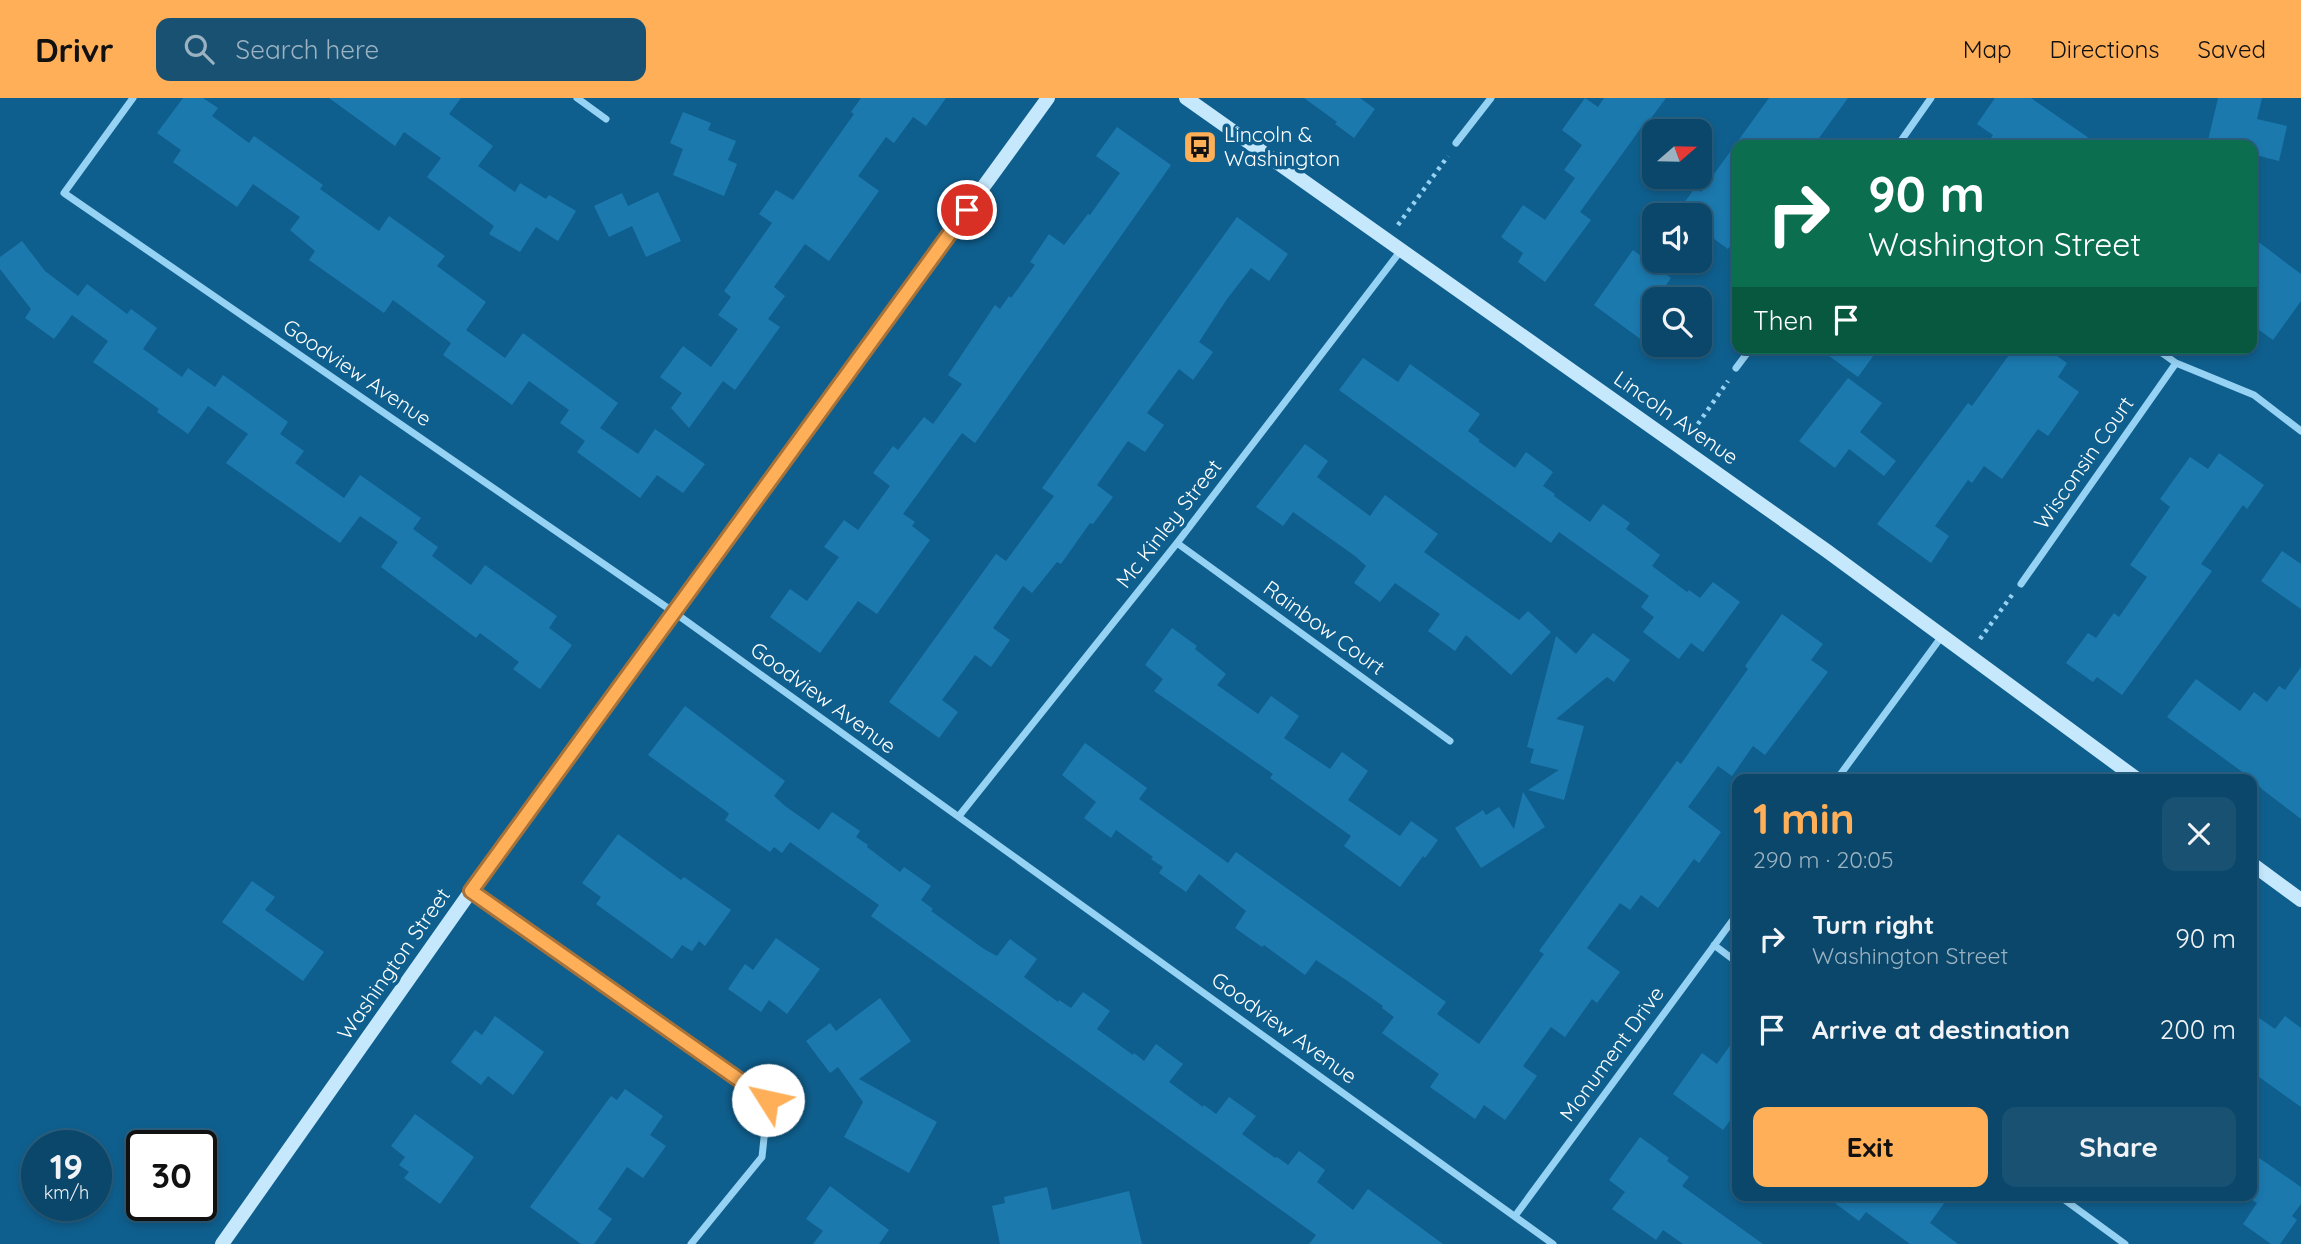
<!DOCTYPE html>
<meta charset="utf-8">
<style>
body{margin:0;font-family:Quicksand,sans-serif;background:#195172;color:#f1f3f6;height:100vh;display:flex;flex-direction:column;font-size:26px;white-space:nowrap}
*{box-sizing:border-box;margin:0}
p{font-size:23px;color:#9ab2c1}
.icon{flex:none;width:38px;height:38px;fill:none;stroke:currentColor;stroke-width:2;stroke-linecap:round;stroke-linejoin:round}
.map{position:relative;flex:1;overflow:hidden}
.panel{position:absolute;left:1732px;top:676px;width:525px;height:427px;display:flex;flex-direction:column;background:#0b476a;border-radius:14px;box-shadow:0 4px 10px #0003,0 0 0 2px #2b5f7e}
.panel>*{flex:none}
.guide{position:absolute;left:1732px;top:42px;width:525px;height:214px;border-radius:14px;box-shadow:0 4px 10px #0003,0 0 0 2px #2b5f7e;background:#0b6e4f;color:#fff;overflow:hidden}
.needle{width:46px;rotate:70deg}
.fabs{position:absolute;left:1642px;top:21px;display:grid;gap:14px}
.fabs a{display:grid;place-items:center;width:70px;height:70px;border-radius:14px;background:#0b476a;box-shadow:0 4px 10px #0003,0 0 0 2px #2b5f7e;font-size:35px}
.speed{position:absolute;left:21px;top:1032px;display:flex;gap:14px;font-size:35px;font-weight:700;text-align:center}
.speed>*{display:grid;place-content:center;width:91px;height:91px;border-radius:50%;background:#0b476a;box-shadow:0 4px 10px #0003,0 0 0 2px #2b5f7e;line-height:1}
.speed small{font-size:18px;font-weight:400}
.speed .limit{border:4px solid #111;border-radius:10px;background:#fff;color:#111}
.pin{position:absolute;display:grid;place-items:center;width:60px;height:60px;color:#fff;margin:-30px;border:4px solid #fff;border-radius:50%;box-shadow:0 2px 7px #0007}
.me{position:absolute;width:77px;margin:-38px;rotate:305deg;stroke-linejoin:round;filter:drop-shadow(0 0 5px #0008)}
.turn{display:flex;align-items:center;gap:24px;height:147px;padding:0 21px;font-size:32px}
.turn .icon{width:91px;height:91px;stroke-width:2.5}
.turn b{display:block;font-size:49px;line-height:60px}
.then{display:flex;align-items:center;height:66px;padding:0 21px;background:#0003;gap:14px;font-size:26px}
.round{display:grid;place-items:center;flex:none;width:74px;height:74px;border-radius:14px;background:#195172}
.headline{display:flex;align-items:center;justify-content:space-between;height:119px;padding:0 21px}
h1{font-size:42px;font-weight:700;line-height:52px;color:#ffaf58}
.action{display:flex;gap:14px;margin-top:auto;padding:14px 21px}
.action a{flex:1;height:80px;border-radius:14px;background:#ffaf58;color:#111;font-size:28px;font-weight:700;line-height:80px;text-align:center}
.action a+a{background:#195172;color:#f1f3f6}
ul{padding:0;list-style:none}
li{display:flex;align-items:center;gap:21px;height:91px;padding:0 21px}
li div{flex:1}
li b{display:block;font-size:26px}
li em{font-style:normal}
header{display:flex;align-items:center;gap:42px;box-sizing:border-box;height:98px;padding:0 35px;background:#ffaf58;color:#111}
header strong{font-size:33px}
nav{display:flex;gap:38px;margin-inline-start:auto;font-size:24px}
.search{width:490px;height:63px;background:#195172;display:flex;align-items:center;gap:18px;box-sizing:border-box;padding:0 24px;border-radius:14px;color:#9ab2c1;font-size:26px}
.map>svg:first-child{display:block}
.building{fill:#1b79ae}
.lines{fill:none;stroke-linecap:round;stroke-linejoin:round}
.path{stroke:#96d2f3;stroke-width:4.5;stroke-dasharray:3.5 5;stroke-linecap:butt}
.street{stroke:#96d2f3;stroke-width:7}
.secondary{stroke:#c5e8fd;stroke-width:14}
.route-casing{stroke:#a67239;stroke-width:18}
.route{stroke:#ffaf58;stroke-width:12}
.labels{text-anchor:middle;stroke-width:7;stroke-linejoin:round;paint-order:stroke}
.poi-label{font-size:21px;fill:#fff;stroke:#0f5f8e;text-anchor:start}
.street-label{font-size:21px;fill:#fff;stroke:#0f5f8e}
</style>
<header>
<strong>Drivr</strong>
<div class="search"><svg class="icon" aria-label="search" viewBox="0 0 24 24"><circle cx="10" cy="10" r="6"/><path d="M15 15l6 6"/></svg>Search here</div>
<nav><a>Map</a><a>Directions</a><a>Saved</a></nav>
</header>
<div class="map">
<svg width="2301" height="1146" viewBox="0 0 2301 1146">
<rect width="100%" height="100%" fill="#0f5f8e"/>
<path class="building" d="M 183,0 L 203,0 L 218,10 L 212,18 L 249,45 L 254,38 L 323,87 L 320,91 L 379,133 L 389,118 L 445,158 L 437,168 L 486,204 L 466,232 L 505,260 L 523,235 L 618,305 L 600,330 L 638,356 L 655,331 L 705,366 L 683,395 L 657,377 L 640,400 L 577,354 L 585,343 L 560,325 L 569,312 L 529,283 L 512,307 L 443,257 L 451,245 L 393,202 L 384,215 L 309,162 L 315,153 L 290,132 L 300,119 L 253,86 L 237,109 L 173,64 L 181,52 L 157,35 Z
M 329,0 L 461,0 L 449,16 L 493,48 L 478,68 L 515,94 L 520,85 L 546,101 L 549,97 L 576,113 L 558,143 L 536,129 L 520,154 L 489,136 L 494,128 L 427,79 L 441,60 L 404,34 L 395,48 Z
M 861,0 L 946,0 L 926,28 L 913,19 L 894,45 L 886,39 L 858,78 L 879,93 L 829,163 L 805,146 L 774,189 L 785,198 L 768,221 L 780,229 L 735,292 L 723,283 L 689,330 L 671,310 L 682,295 L 660,279 L 683,248 L 711,269 L 738,231 L 718,217 L 731,199 L 724,193 L 772,125 L 759,116 L 776,92 L 793,102 L 854,16 L 851,14 Z
M 1304,0 L 1360,0 L 1375,11 L 1354,40 L 1335,26 L 1337,24 Z
M 1585,0 L 1598,9 L 1604,0 L 1666,0 L 1643,31 L 1641,30 L 1580,114 L 1591,122 L 1545,184 L 1518,164 L 1523,155 L 1501,139 L 1523,107 L 1545,122 L 1575,80 L 1564,72 L 1582,47 L 1562,32 Z
M 1769,0 L 1848,0 L 1814,47 L 1738,47 L 1738,137 L 1728,151 L 1699,130 L 1699,117 L 1675,117 L 1695,90 L 1701,94 Z
M 1995,0 L 2031,0 L 2099,47 L 1986,47 L 1993,37 L 1977,26 Z
M 2218,0 L 2262,0 L 2257,21 L 2287,28 L 2279,63 L 2252,56 L 2252,47 L 2207,47 Z
M 683,14 L 711,25 L 708,32 L 736,43 L 728,62 L 737,66 L 724,98 L 673,77 L 683,51 L 670,45 Z
M 1117,29 L 1171,67 L 975,345 L 962,335 L 903,416 L 915,424 L 912,428 L 930,442 L 877,516 L 858,503 L 820,555 L 770,519 L 790,491 L 807,503 L 839,459 L 824,449 L 844,422 L 858,432 L 890,388 L 873,375 L 893,348 L 898,352 L 924,319 L 933,326 L 962,286 L 948,277 L 995,207 L 1000,211 L 1009,198 L 1011,200 L 1035,167 L 1030,164 L 1049,136 L 1064,147 L 1088,116 L 1090,117 L 1120,75 L 1096,58 Z
M 658,94 L 681,143 L 646,159 L 632,128 L 609,139 L 594,108 L 622,95 L 628,108 Z
M 1237,119 L 1288,156 L 1269,183 L 1251,170 L 1227,201 L 1199,244 L 1213,254 L 1193,282 L 1179,271 L 1147,315 L 1164,327 L 1145,354 L 1128,343 L 1097,387 L 1113,399 L 1093,426 L 1090,425 L 1061,466 L 1057,464 L 1032,495 L 1023,488 L 993,530 L 1010,542 L 991,569 L 975,557 L 942,602 L 958,614 L 939,640 L 889,604 L 996,456 L 1006,463 L 1054,398 L 1042,390 Z
M 2252,139 L 2301,176 L 2301,203 L 2273,242 L 2252,227 Z
M 22,143 L 45,173 L 78,198 L 87,186 L 127,216 L 131,211 L 157,230 L 143,251 L 182,279 L 188,270 L 215,289 L 223,277 L 288,324 L 280,336 L 304,353 L 295,365 L 344,400 L 360,377 L 421,420 L 413,431 L 438,449 L 432,458 L 471,487 L 485,467 L 557,518 L 549,530 L 572,547 L 540,591 L 513,571 L 519,564 L 480,535 L 476,540 L 381,469 L 398,444 L 360,418 L 340,445 L 226,365 L 248,336 L 208,308 L 188,336 L 157,314 L 159,311 L 93,264 L 108,243 L 72,217 L 54,241 L 25,220 L 31,211 L 0,171 L 0,159 Z
M 1633,152 L 1671,180 L 1656,201 L 1654,201 L 1654,251 L 1594,207 Z
M 1818,250 L 1879,250 L 1858,279 Z
M 2014,250 L 2046,250 L 2067,265 L 2058,279 L 2079,294 L 2048,338 L 2038,331 L 2002,381 L 1984,368 L 1972,385 L 1968,382 L 1935,428 L 1949,438 L 1931,465 L 1877,426 L 1968,305 L 1972,308 Z
M 1363,260 L 1398,284 L 1410,266 L 1480,316 L 1468,333 L 1480,342 L 1478,343 L 1515,370 L 1526,354 L 1553,374 L 1543,388 L 1555,396 L 1554,398 L 1590,424 L 1603,406 L 1630,425 L 1626,431 L 1660,457 L 1652,468 L 1687,494 L 1689,492 L 1700,500 L 1713,484 L 1740,504 L 1703,554 L 1691,545 L 1679,561 L 1643,534 L 1654,519 L 1641,509 L 1649,498 L 1559,434 L 1551,445 L 1339,292 Z
M 1848,280 L 1882,305 L 1860,334 L 1896,363 L 1884,378 L 1849,351 L 1835,370 L 1799,343 Z
M 1305,346 L 1328,363 L 1317,379 L 1370,418 L 1385,397 L 1438,436 L 1424,454 L 1519,522 L 1528,513 L 1551,534 L 1511,577 L 1466,537 L 1455,553 L 1428,533 L 1440,516 L 1395,485 L 1380,504 L 1354,485 L 1366,468 L 1355,458 L 1293,414 L 1283,428 L 1256,409 Z
M 2219,355 L 2264,387 L 2247,411 L 2243,407 L 2201,466 L 2212,473 L 2122,597 L 2097,579 L 2093,584 L 2066,565 L 2088,535 L 2096,540 L 2114,515 L 2119,519 L 2147,479 L 2130,467 L 2170,409 L 2160,401 L 2190,359 L 2208,371 Z
M 2282,453 L 2301,466 L 2301,511 L 2261,483 Z
M 1782,516 L 1823,546 L 1811,562 L 1828,574 L 1765,657 L 1753,648 L 1732,678 L 1718,668 L 1688,709 L 1721,734 L 1699,765 L 1694,761 L 1658,810 L 1641,797 L 1630,812 L 1620,805 L 1587,850 L 1620,874 L 1597,905 L 1592,901 L 1565,939 L 1551,929 L 1523,968 L 1537,978 L 1505,1022 L 1484,1007 L 1475,1021 L 1430,989 L 1439,976 L 1382,935 L 1394,919 L 1382,910 L 1383,908 L 1349,884 L 1316,862 L 1305,877 L 1264,847 L 1262,849 L 1235,830 L 1246,813 L 1199,776 L 1186,794 L 1159,775 L 1163,769 L 1151,761 L 1153,759 L 1116,732 L 1111,740 L 1084,720 L 1096,704 L 1062,677 L 1085,645 L 1147,690 L 1139,701 L 1228,765 L 1236,754 L 1446,904 L 1437,916 L 1479,946 L 1544,856 L 1539,853 L 1677,663 L 1681,666 L 1748,571 L 1745,568 Z
M 1172,530 L 1197,548 L 1195,551 L 1226,576 L 1217,587 L 1258,616 L 1271,598 L 1299,618 L 1284,640 L 1330,671 L 1342,654 L 1368,673 L 1348,702 L 1400,738 L 1411,723 L 1438,742 L 1425,760 L 1423,758 L 1400,789 L 1344,748 L 1351,738 L 1270,680 L 1273,676 L 1154,593 L 1163,581 L 1145,567 Z
M 1593,535 L 1630,562 L 1614,584 L 1607,579 L 1556,621 L 1584,628 L 1564,702 L 1528,692 L 1559,672 L 1530,665 L 1534,651 L 1527,649 L 1556,538 L 1576,556 Z
M 2301,569 L 2301,721 L 2263,692 L 2252,681 L 2167,619 L 2196,581 L 2240,613 L 2254,594 L 2267,604 L 2279,588 L 2285,592 Z
M 685,608 L 785,683 L 774,698 L 785,708 L 819,732 L 832,714 L 860,733 L 856,739 L 868,747 L 867,749 L 900,774 L 904,769 L 931,788 L 921,802 L 933,811 L 931,813 L 984,851 L 997,858 L 1010,841 L 1037,861 L 1024,879 L 1058,904 L 1059,902 L 1071,910 L 1083,894 L 1110,913 L 1097,931 L 1133,957 L 1134,955 L 1144,963 L 1156,946 L 1183,966 L 1169,984 L 1203,1009 L 1204,1007 L 1216,1016 L 1229,999 L 1256,1018 L 1242,1036 L 1275,1060 L 1277,1059 L 1288,1067 L 1299,1053 L 1325,1072 L 1317,1084 L 1353,1112 L 1368,1091 L 1443,1146 L 1309,1146 L 1316,1137 L 871,818 L 879,807 L 790,744 L 782,755 L 774,749 L 770,754 L 725,722 L 729,716 L 726,713 L 648,657 Z
M 1523,694 L 1545,729 L 1481,770 L 1455,730 L 1483,712 L 1486,717 L 1499,709 L 1514,731 Z
M 618,736 L 681,782 L 684,779 L 731,812 L 705,848 L 699,843 L 692,853 L 682,847 L 672,861 L 596,806 L 601,799 L 582,785 Z
M 252,783 L 275,799 L 265,812 L 324,854 L 303,883 L 222,824 Z
M 776,840 L 820,871 L 787,916 L 769,902 L 761,914 L 728,891 L 745,866 L 753,872 Z
M 880,900 L 911,943 L 859,981 L 937,1024 L 909,1075 L 844,1039 L 863,1004 L 838,969 L 830,975 L 806,943 L 830,925 L 836,933 Z
M 2252,915 L 2275,931 L 2285,918 L 2301,930 L 2301,1009 L 2252,974 Z
M 495,918 L 544,954 L 513,997 L 488,978 L 481,987 L 451,964 L 475,932 L 482,937 Z
M 1738,936 L 1738,1012 L 1723,1032 L 1673,996 L 1702,955 L 1717,966 Z
M 625,991 L 663,1018 L 650,1037 L 666,1048 L 643,1080 L 627,1069 L 598,1111 L 612,1121 L 594,1146 L 581,1146 L 530,1109 L 611,998 L 617,1002 Z
M 415,1016 L 474,1059 L 440,1106 L 404,1080 L 409,1074 L 399,1067 L 405,1059 L 391,1048 Z
M 1640,1039 L 1669,1060 L 1667,1063 L 1689,1079 L 1682,1088 L 1763,1146 L 1683,1146 L 1663,1132 L 1656,1142 L 1612,1111 L 1625,1094 L 1609,1082 Z
M 2252,1055 L 2301,1089 L 2301,1106 L 2292,1118 L 2297,1122 L 2280,1146 L 2271,1146 L 2243,1126 L 2257,1105 L 2252,1102 Z
M 830,1088 L 889,1132 L 879,1146 L 813,1146 L 823,1133 L 806,1121 Z
M 1047,1089 L 1052,1112 L 1129,1093 L 1142,1146 L 1000,1146 L 992,1108 L 1005,1105 L 1004,1099 Z
M 1824,1097 L 1950,1097 L 1930,1125 L 1958,1146 L 1910,1146 L 1866,1114 L 1859,1123 Z"/>
<g class="lines">
<path class="path" d="M 1398,127 L 1448,58
M 1693,333 L 1728,283
M 1980,541 L 2012,497"/>
<path class="street" d="M 133,0 L 64,95 L 675,515 L 1553,1146
M 577,0 L 606,21
M 1456,45 L 1491,0
M 1898,47 L 1931,0
M 2155,250 L 2176,265 L 2254,297 L 2301,333
M 1736,270 L 1751,250
M 1177,445 L 1450,643
M 2021,486 L 2176,265
M 1837,681 L 1942,538
M 959,718 L 1177,445 L 1402,151
M 471,793 L 768,1002 L 762,1059 L 691,1146
M 1714,847 L 1738,865
M 2058,1097 L 2125,1146
M 1515,1118 L 1738,815"/>
<path class="secondary" d="M 1186,0 L 1827,453 L 2137,681
M 2252,766 L 2301,802
M 222,1146 L 471,793 L 1048,0"/>
</g>
<g class="lines">
<g class="route-casing">
<path id="route" d="M 768,1002 L 471,793 L 967,112"/>
</g>
<use href="#route" class="route"/>
</g>
<defs>
<g id="bus-square" transform="scale(1.75)"><rect x="-9" y="-9" width="18" height="18" rx="4" fill="#ffaf58" stroke="#0f5f8e"/><path d="M-5-6H5V4H4V6H2V4H-2V6H-4V4H-5ZM-3.5-4V0h7V-4ZM-3.5 1.2v1.5H-2V1.2ZM2 1.2v1.5H3.5V1.2Z" fill="#111"/></g>
</defs>
<g fill-rule="evenodd">
<use href="#bus-square" x="1200" y="49"/>
</g>
<g class="labels">
<g class="poi-label">
<text x="1224" y="44">Lincoln &amp;<tspan x="1224" dy="24">Washington</tspan></text>
</g>
<g class="street-label">
<text transform="translate(357 275) rotate(34)" y="7">Goodview Avenue</text>
<text transform="translate(1676 320) rotate(35)" y="7">Lincoln Avenue</text>
<text transform="translate(2084 365) rotate(-55)" y="7">Wisconsin Court</text>
<text transform="translate(1169 426) rotate(-52)" y="7">Mc Kinley Street</text>
<text transform="translate(1324 530) rotate(36)" y="7">Rainbow Court</text>
<text transform="translate(823 600) rotate(36)" y="7">Goodview Avenue</text>
<text transform="translate(394 866) rotate(-55)" y="7">Washington Street</text>
<text transform="translate(1284 930) rotate(36)" y="7">Goodview Avenue</text>
<text transform="translate(1612 956) rotate(-54)" y="7">Monument Drive</text>
</g>
</g>
</svg>
<div class="fabs">
<a><svg class="needle" viewBox="-14 -14 28 28"><path d="M0-13l5 13h-10z" fill="#e53935"/><path d="M0 13l5-13h-10z" fill="#9ab2c1"/></svg></a>
<a><svg class="icon" aria-label="sound" viewBox="0 0 24 24"><path d="M4 9h4l5-4v14l-5-4H4zM17 9q2 3 0 6"/></svg></a>
<a><svg class="icon" aria-label="search" viewBox="0 0 24 24"><circle cx="10" cy="10" r="6"/><path d="M15 15l6 6"/></svg></a>
</div>
<div class="speed"><div>19<small>km/h</small></div><div class="limit">30</div></div>
<div class="pin" style="left:967px;top:112px;background:#d93025"><svg class="icon" aria-label="arrive" viewBox="0 0 24 24"><path d="M6 21V4h12l-3 4 3 4H6"/></svg></div>
<svg class="me" style="left:768px;top:1002px" viewBox="-20 -20 40 40"><circle r="19" fill="#fff"/><path d="M0-13L10 11 0 6-10 11z" fill="#ffaf58"/></svg>
<div class="guide">
<div class="turn"><svg class="icon" aria-label="right" viewBox="0 0 24 24"><path d="M7 20v-9h11M14 6l5 5-5 5"/></svg><div><b>90 m</b>Washington Street</div></div>
<div class="then">Then<svg class="icon" aria-label="arrive" viewBox="0 0 24 24"><path d="M6 21V4h12l-3 4 3 4H6"/></svg></div>
</div>
<section class="panel">
<div class="headline"><div><h1>1 min</h1><p>290 m · 20:05</p></div><a class="round"><svg class="icon" aria-label="close" viewBox="0 0 24 24"><path d="M6 6l12 12M18 6L6 18"/></svg></a></div>
<ul>
<li><svg class="icon" aria-label="right" viewBox="0 0 24 24"><path d="M7 20v-9h11M14 6l5 5-5 5"/></svg><div><b>Turn right</b><p>Washington Street</p></div><em>90 m</em></li>
<li><svg class="icon" aria-label="arrive" viewBox="0 0 24 24"><path d="M6 21V4h12l-3 4 3 4H6"/></svg><div><b>Arrive at destination</b></div><em>200 m</em></li>
</ul>
<div class="action"><a>Exit</a><a>Share</a></div>
</section>
</div>
